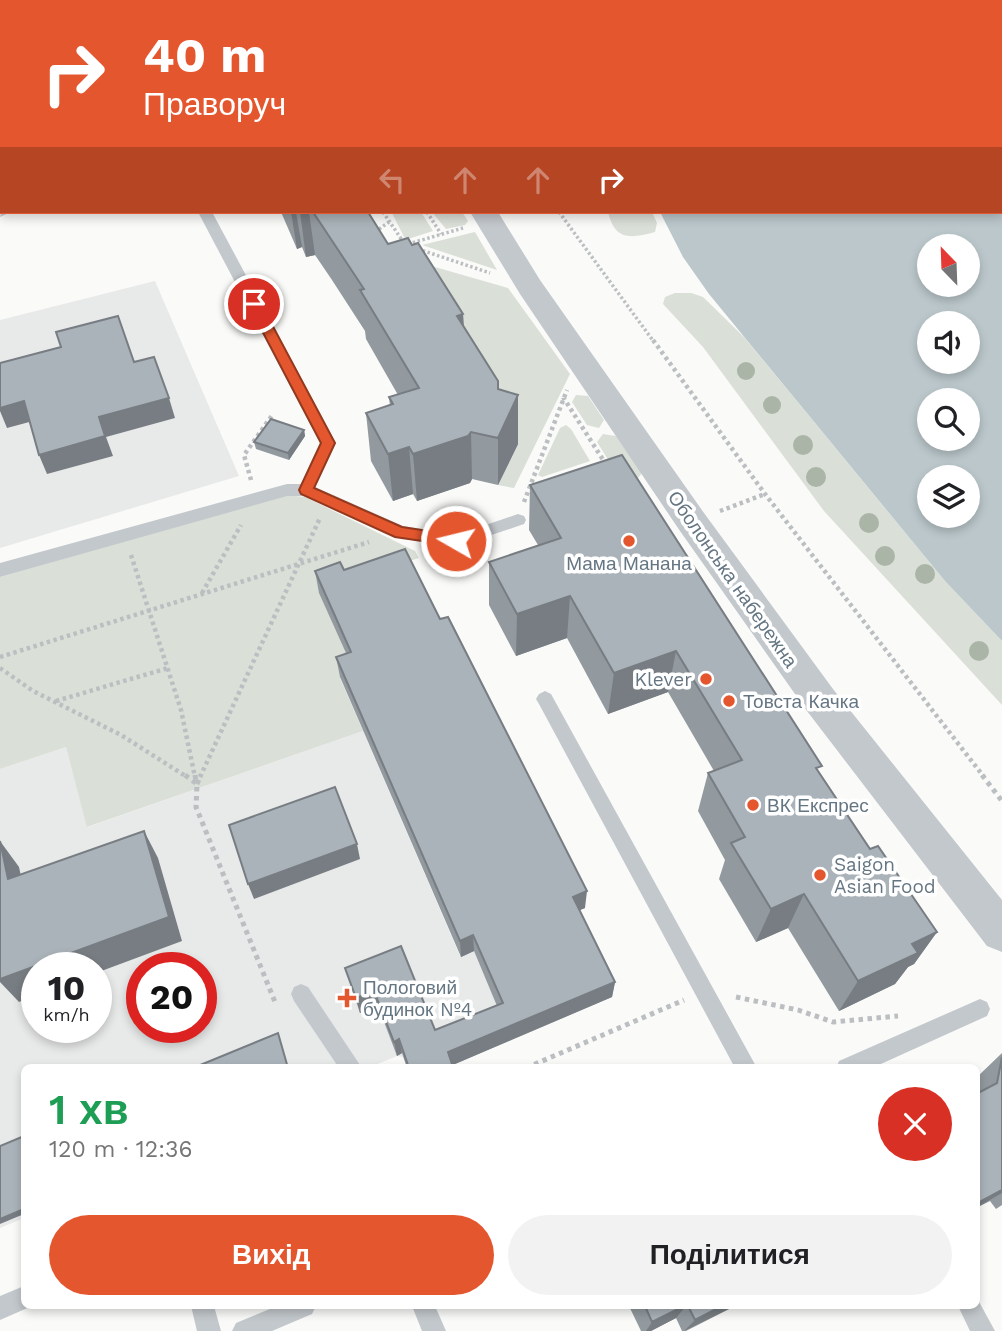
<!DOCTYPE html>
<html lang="uk">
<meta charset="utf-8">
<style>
body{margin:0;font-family:"Work Sans",sans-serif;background:#f2f2f2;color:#202124;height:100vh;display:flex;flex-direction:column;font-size:26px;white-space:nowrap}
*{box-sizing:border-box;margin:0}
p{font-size:23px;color:#757577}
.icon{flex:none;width:38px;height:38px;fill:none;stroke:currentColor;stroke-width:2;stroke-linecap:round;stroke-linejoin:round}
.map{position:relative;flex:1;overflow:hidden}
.sheet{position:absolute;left:21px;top:1064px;width:959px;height:245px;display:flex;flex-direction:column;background:#fff;border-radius:10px;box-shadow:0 4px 10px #0003}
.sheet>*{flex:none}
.guide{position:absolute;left:0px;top:0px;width:1003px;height:214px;box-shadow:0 4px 10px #0003;background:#e4572e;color:#fff;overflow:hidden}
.needle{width:46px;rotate:337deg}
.tools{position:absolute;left:917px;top:234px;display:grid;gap:14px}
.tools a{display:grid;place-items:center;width:63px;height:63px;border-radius:50%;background:#fff;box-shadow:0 4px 10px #0003;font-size:35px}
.speed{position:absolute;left:21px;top:952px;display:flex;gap:14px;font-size:35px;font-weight:700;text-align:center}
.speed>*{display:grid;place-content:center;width:91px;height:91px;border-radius:50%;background:#fff;box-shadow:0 4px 10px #0003;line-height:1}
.speed small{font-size:18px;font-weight:400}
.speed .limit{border:10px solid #d22;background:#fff;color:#111}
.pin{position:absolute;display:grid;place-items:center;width:60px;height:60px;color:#fff;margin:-30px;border:4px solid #fff;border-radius:50%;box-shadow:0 2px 7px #0007}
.me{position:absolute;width:77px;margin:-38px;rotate:278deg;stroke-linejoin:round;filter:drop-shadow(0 0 5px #0008)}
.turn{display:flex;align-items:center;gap:24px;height:147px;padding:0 28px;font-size:32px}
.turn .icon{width:91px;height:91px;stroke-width:2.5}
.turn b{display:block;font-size:49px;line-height:60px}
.lanes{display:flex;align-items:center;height:66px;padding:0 28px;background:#0003;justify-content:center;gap:35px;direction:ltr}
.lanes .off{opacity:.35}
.round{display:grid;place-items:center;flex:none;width:74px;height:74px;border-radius:37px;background:#f2f2f2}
.overview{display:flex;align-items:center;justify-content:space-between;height:119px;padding:0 28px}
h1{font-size:42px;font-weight:600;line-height:52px;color:#1e9e55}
.action{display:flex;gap:14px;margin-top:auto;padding:14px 28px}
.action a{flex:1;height:80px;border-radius:42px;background:#e4572e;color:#fff;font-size:28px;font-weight:600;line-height:80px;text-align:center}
.action a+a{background:#f2f2f2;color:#202124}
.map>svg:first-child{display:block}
.built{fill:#e8e9e9;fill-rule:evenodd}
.green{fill:#dadfd7}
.water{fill:#bbc7cb;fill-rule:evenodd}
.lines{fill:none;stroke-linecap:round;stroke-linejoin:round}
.path-far2{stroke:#bbbfc2;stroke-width:3.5;stroke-dasharray:2.5 2.5;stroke-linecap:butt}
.path-far1{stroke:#bbbfc2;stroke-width:4.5;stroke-dasharray:3.5 3.5;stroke-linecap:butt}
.path{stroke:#bbbfc2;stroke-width:5;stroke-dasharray:4.5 4.5;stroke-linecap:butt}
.lane{fill:#c3c8cc;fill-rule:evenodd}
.street{fill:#c3c8cc;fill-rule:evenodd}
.tree{fill:#aab4a7}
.wall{fill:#929a9f}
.shaded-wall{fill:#777d82}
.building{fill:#aab3b9;stroke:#777d82;stroke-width:2}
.route{fill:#e4572e;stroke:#94391e;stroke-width:2}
.poi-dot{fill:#e4572e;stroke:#fff;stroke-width:2.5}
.labels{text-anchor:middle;stroke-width:7;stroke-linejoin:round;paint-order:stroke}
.poi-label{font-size:19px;fill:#657683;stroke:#fff;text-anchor:start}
.street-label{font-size:19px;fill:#657683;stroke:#fff}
</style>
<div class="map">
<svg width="1002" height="1331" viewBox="0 0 1002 1331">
<rect width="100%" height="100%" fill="#fafaf8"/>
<path class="built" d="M 155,281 L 239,476 L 0,548 L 0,320 Z
M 363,731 L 460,956 L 474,951 L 512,1040 L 446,1067 L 407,1067 L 403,1057 L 397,1056 L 368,1068 L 24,1068 L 24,1218 L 0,1228 L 0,769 L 66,747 L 88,827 ZM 37,968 L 96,968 L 96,1027 L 37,1027 ZM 142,968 L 201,968 L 201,1027 L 142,1027 Z"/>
<path class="green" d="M 397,212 L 421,212 L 433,231 L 408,239 L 404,237 L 392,213 Z
M 432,212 L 462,212 L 468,221 L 465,225 L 446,229 Z
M 608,212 L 652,212 L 657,223 L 655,232 C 629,239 615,240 608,212 Z
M 475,232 L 497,270 L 422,245 Z
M 428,265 L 508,288 L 570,374 L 514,488 L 498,485 L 517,444 Z
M 675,293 L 691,293 L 703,297 L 744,337 L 945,581 L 1002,641 L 1002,705 L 824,511 L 703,347 L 663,304 L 665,297 Z
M 576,395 L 588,396 L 604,420 L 599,428 L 587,425 L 572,402 Z
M 566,425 L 571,429 L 590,461 L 542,477 L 538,475 L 560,428 Z
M 603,434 L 616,436 L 642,473 L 634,483 L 621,480 L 597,442 Z
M 286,495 L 305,497 L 415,551 L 419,558 L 321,589 L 354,672 L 340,678 L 363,731 L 87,827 L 66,747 L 0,769 L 0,577 Z"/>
<path class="water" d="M 547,0 L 1002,0 L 1002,641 L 945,581 L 709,294 L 683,257 L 660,212 L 1001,212 L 1001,2 ZM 929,247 L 968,247 L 968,285 L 929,285 ZM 929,324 L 968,324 L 968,362 L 929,362 ZM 929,401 L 968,401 L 968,439 L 929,439 ZM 929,478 L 968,478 L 968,516 L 929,516 Z"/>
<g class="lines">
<path class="path-far2" d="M 383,212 L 404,243
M 427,212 L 441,234
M 559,212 L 654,342
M 375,232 L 389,222
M 408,244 L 463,228
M 418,249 L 490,273"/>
<path class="path-far1" d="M 653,340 L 765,494 L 984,777
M 563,397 L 607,466
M 251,480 L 244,455 L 273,414
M 524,502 L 567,390
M 720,511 L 765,494
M 131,555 L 181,710 L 195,777
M 202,593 L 241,525
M 0,657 L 369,542
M 0,668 L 33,691 L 121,735 L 187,777
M 56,701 L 168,668
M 200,777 L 320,518"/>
<path class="path" d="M 185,775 L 197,784 L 196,807 L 275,1002
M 195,775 L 196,782
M 982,775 L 1002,801
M 197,784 L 201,775
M 736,997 L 798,1010 L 833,1022 L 898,1016
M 526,1068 L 684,1000"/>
<path class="lane" d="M 2,208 L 2,212 L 11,212 L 0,217 Z
M 198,212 L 212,212 L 336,443 L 315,487 L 403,526 L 456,535 L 518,514 L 524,516 L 526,520 L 524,524 L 456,547 L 400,538 L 305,496 L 287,496 L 0,577 L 0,563 L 287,484 L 301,484 L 320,443 Z
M 545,691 L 551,694 L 757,1068 L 735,1068 L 539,704 L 536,699 L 539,694 Z
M 301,984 L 308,987 L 362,1068 L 339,1068 L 294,1001 L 291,994 L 294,987 Z
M 980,999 L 987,1002 L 990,1009 L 987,1016 L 872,1068 L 836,1068 L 839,1061 Z
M 24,1286 L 24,1306 L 32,1306 L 0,1320 L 0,1296 Z
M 977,1298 L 995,1331 L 970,1331 L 958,1306 L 976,1306 Z
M 191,1306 L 214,1306 L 221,1331 L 197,1331 Z
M 277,1306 L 316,1306 L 312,1314 L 272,1331 L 232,1331 L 236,1323 Z
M 412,1306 L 435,1306 L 446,1331 L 422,1331 Z"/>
<path class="street" d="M 365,0 L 389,0 L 389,2 L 365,2 Z
M 470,212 L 498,212 L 540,280 L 704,513 L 833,689 L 1002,900 L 1002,952 L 987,946 L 807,711 L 680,531 L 520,294 Z"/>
</g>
<g class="tree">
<circle cx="746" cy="371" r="9"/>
<circle cx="772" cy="405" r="9"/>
<circle cx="803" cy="445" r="10"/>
<circle cx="816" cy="477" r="10"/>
<circle cx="869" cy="523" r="10"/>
<circle cx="885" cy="556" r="10"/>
<circle cx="925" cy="574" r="10"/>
<circle cx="979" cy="651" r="10"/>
</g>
<path class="wall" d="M 281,212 L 368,212 L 388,244 L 412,245 L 463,314 L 464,326 L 498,381 L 498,389 L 518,444 L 498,485 L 472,479 L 470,483 L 417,501 L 413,494 L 393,501 L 371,461 L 366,413 L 390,406 L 389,397 L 398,395 L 366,339 L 365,331 L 332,280 L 315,255 L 306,257 L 302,247 L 297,249 Z
M 304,430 L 305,436 L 289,460 L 256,449 L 254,442 Z
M 530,485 L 819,773 L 870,849 L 937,932 L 914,964 L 908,967 L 895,984 L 839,1011 L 788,928 L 756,942 L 719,879 L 725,860 L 698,811 L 708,773 L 714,771 L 668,692 L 608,714 L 567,638 L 516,656 L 489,605 L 489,562 L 538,545 L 529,530 Z
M 344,570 L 585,908 L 579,910 L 615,982 L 612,997 L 453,1065 L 454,1068 L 407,1068 L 402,1053 L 397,1056 L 378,1006 L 360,1013 L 345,968 L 435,1030 L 497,1006 L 474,951 L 461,957 L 340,677 L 336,657 L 346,653 L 319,593 L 315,571 Z
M 1002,1053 L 1002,1205 L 996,1209 L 990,1201 L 976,1208 L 976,1078 Z
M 629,1306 L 735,1306 L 686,1331 L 682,1331 L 676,1318 L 651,1331 L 641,1331 Z"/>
<path class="shaded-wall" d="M 0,104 L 2,104 L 2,158 L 0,158 Z
M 291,212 L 296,212 L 302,247 L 297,249 Z
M 300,212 L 309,212 L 315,255 L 306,257 Z
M 463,314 L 465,363 L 457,316 Z
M 518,395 L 518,444 L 498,485 L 498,438 Z
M 169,398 L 175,418 L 106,437 L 113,456 L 47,474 L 39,455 L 99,417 Z
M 24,401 L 33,421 L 7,428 L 0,411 L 0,408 Z
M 304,430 L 305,436 L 289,460 L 288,453 Z
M 471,432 L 472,479 L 470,483 L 417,501 L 413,454 Z
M 409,447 L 413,494 L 393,501 L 388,454 Z
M 570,596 L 567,638 L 516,656 L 517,614 Z
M 676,651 L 668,692 L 608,714 L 614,673 Z
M 144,831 L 158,858 L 182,941 L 96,973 L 96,968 L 37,968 L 37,995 L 19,1002 L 0,982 L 0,979 Z
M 0,841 L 19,867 L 27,904 L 8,879 Z
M 357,844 L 360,859 L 254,899 L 248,884 Z
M 587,891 L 585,908 L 571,914 L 573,897 Z
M 804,894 L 788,928 L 756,942 L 771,909 Z
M 937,932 L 914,964 L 908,967 L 895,984 L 839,1011 L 858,981 L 912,944 Z
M 473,935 L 474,951 L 461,957 L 460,941 Z
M 615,982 L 612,997 L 450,1066 L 448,1052 Z
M 374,991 L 378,1006 L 360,1013 L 356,998 Z
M 399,1039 L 402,1053 L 397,1056 L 394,1042 Z
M 1002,1190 L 1002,1193 L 976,1208 L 976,1204 Z
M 24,1209 L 24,1214 L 0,1224 L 0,1219 Z
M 684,1306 L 686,1306 L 676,1318 L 651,1331 L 646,1331 L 652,1322 Z
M 722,1306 L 735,1306 L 684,1331 L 695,1320 Z"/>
<path class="building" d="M 0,65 L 2,65 L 2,104 L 0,104 Z
M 313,212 L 368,212 L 388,244 L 408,238 L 412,245 L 418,243 L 463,314 L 457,316 L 498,381 L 498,389 L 518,395 L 498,438 L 471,432 L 468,436 L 413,454 L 409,447 L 388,454 L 366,413 L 393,404 L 389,397 L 419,388 L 360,290 L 364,289 Z
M 118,316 L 134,362 L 154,357 L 169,398 L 99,417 L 105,436 L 39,455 L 24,401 L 0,408 L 0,363 L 61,347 L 56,332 Z
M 271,419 L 304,430 L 288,453 L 254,442 Z
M 622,455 L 822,766 L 816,768 L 870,849 L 878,846 L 937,932 L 912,944 L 918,953 L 858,981 L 804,894 L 771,909 L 731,843 L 745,837 L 708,773 L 742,760 L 676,651 L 614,673 L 570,596 L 517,614 L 489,562 L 561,538 L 530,485 Z
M 405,549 L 440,619 L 448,617 L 587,891 L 573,897 L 615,982 L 448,1052 L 453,1067 L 451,1068 L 418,1068 L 417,1065 L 409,1068 L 399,1039 L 394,1042 L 374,991 L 356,998 L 345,968 L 401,946 L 435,1030 L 503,1003 L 473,935 L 460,941 L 336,657 L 351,652 L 315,571 L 340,562 L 344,570 Z
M 335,787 L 357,844 L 248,884 L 229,825 Z
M 144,831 L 169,917 L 0,979 L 0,841 L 8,879 Z
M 278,1033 L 288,1068 L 193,1068 Z
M 1002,1057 L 1002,1190 L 976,1204 L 976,1094 L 997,1083 Z
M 24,1136 L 24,1209 L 0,1219 L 0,1146 Z
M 645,1306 L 684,1306 L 652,1322 Z
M 688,1306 L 722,1306 L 695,1320 Z"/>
<path class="route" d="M 254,300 L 261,304 L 335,443 L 314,488 L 402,527 L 461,536 L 463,541 L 461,545 L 456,546 L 395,537 L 301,494 L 299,490 L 321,443 L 248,304 Z"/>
<g class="poi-dot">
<circle cx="629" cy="541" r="7"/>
<circle cx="706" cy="679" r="7"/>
<circle cx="729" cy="701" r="7"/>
<circle cx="753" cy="805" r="7"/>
<circle cx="820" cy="875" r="7"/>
<path d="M343.5 987.5h7v7h7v7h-7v7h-7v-7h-7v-7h7z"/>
</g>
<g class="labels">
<g class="poi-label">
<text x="629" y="570" text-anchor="middle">Мама Манана</text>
<text x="692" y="686" text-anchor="end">Klever</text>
<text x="743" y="708">Товста Качка</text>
<text x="767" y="812">ВК Експрес</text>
<text x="834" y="871">Saigon<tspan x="834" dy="22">Asian Food</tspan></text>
<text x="363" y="994">Пологовий<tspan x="363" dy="22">будинок №4</tspan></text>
</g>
<g class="street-label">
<text transform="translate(733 579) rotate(55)" y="7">Оболонська набережна</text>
</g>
</g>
</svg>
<div class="tools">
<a><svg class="needle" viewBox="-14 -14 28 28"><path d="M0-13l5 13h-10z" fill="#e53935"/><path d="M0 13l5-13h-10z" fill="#757577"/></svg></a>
<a><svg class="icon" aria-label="sound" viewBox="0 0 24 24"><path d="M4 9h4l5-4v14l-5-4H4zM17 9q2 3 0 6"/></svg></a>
<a><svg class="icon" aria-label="search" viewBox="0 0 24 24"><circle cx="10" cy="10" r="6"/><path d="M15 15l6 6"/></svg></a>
<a><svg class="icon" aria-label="layers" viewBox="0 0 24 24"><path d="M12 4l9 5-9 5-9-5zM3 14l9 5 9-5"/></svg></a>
</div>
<div class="speed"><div>10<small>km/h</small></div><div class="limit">20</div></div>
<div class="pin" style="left:254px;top:304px;background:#d93025"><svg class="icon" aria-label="arrive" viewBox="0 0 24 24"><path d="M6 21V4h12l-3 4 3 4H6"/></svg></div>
<svg class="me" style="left:456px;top:541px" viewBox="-20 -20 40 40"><circle r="17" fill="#e4572e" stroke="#fff" stroke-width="3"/><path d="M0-11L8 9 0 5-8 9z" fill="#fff"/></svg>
<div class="guide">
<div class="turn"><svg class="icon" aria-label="right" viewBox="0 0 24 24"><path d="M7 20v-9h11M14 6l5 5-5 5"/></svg><div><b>40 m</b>Праворуч</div></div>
<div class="lanes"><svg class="icon off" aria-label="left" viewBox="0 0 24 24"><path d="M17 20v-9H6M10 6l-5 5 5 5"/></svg><svg class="icon off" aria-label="ahead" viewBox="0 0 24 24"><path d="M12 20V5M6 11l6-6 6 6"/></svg><svg class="icon off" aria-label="ahead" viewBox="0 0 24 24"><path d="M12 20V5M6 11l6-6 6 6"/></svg><svg class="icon" aria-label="right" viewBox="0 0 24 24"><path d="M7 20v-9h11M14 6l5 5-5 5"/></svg></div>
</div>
<section class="sheet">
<div class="overview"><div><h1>1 хв</h1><p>120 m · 12:36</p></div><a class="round" style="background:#d93025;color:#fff"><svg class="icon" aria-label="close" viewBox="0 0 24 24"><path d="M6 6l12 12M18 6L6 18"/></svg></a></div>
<div class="action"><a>Вихід</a><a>Поділитися</a></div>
</section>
</div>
